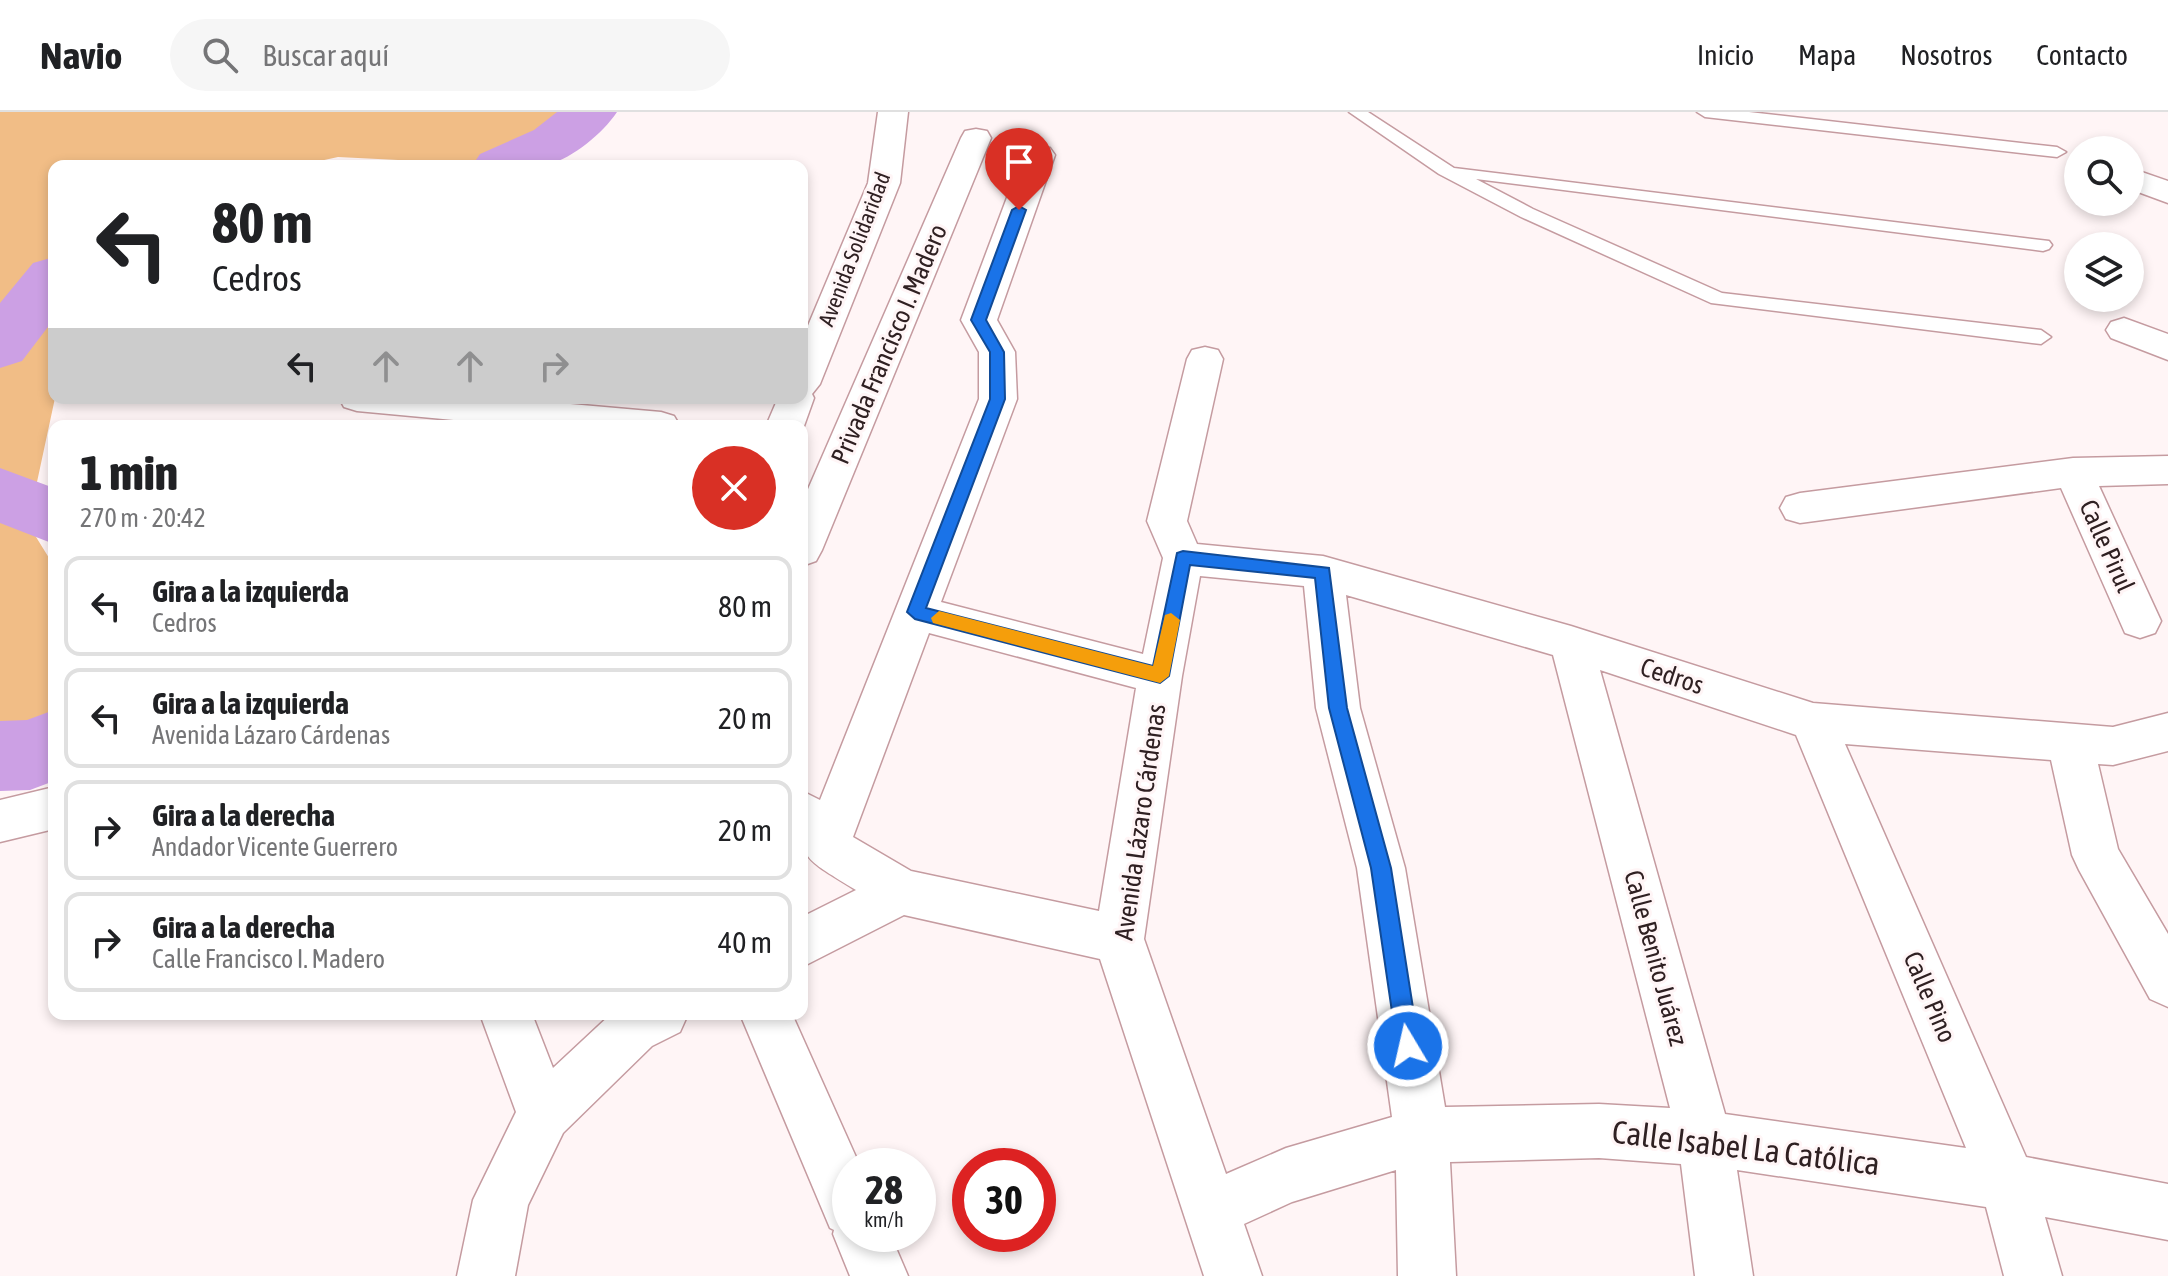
<!DOCTYPE html>
<html lang="es">
<meta charset="utf-8">
<style>
body{margin:0;font-family:"Asap Condensed",sans-serif;background:#f6f6f6;color:#202124;height:100vh;display:flex;flex-direction:column;font-size:30px;white-space:nowrap}
*{box-sizing:border-box;margin:0}
p{font-size:26px;color:#757577}
.icon{flex:none;width:44px;height:44px;fill:none;stroke:currentColor;stroke-width:2;stroke-linecap:round;stroke-linejoin:round}
.map{position:relative;flex:1;overflow:hidden}
.side{position:absolute;left:48px;top:308px;width:760px;height:600px;display:flex;flex-direction:column;background:#fff;border-radius:16px;box-shadow:0 4px 12px #0003}
.side>*{flex:none}
.top-card{position:absolute;left:48px;top:48px;width:760px;height:244px;border-radius:16px;box-shadow:0 4px 12px #0003;background:#fff;color:#202124;overflow:hidden}
.tools{position:absolute;left:2064px;top:24px;display:grid;gap:16px}
.tools a{display:grid;place-items:center;width:80px;height:80px;border-radius:50%;background:#fff;box-shadow:0 4px 12px #0003;font-size:40px}
.speed{position:absolute;left:832px;top:1036px;display:flex;gap:16px;font-size:40px;font-weight:700;text-align:center}
.speed>*{display:grid;place-content:center;width:104px;height:104px;border-radius:50%;background:#fff;box-shadow:0 4px 12px #0003;line-height:1}
.speed small{font-size:20px;font-weight:400}
.speed .limit{border:12px solid #d22;background:#fff;color:#111}
.pin{position:absolute;display:grid;place-items:center;width:68px;height:68px;color:#fff;margin:-82px -34px;border-radius:50% 50% 50% 0;rotate:-45deg;box-shadow:0 0 8px #0007}
.pin .icon{rotate:45deg}
.me{position:absolute;width:88px;margin:-44px;rotate:351deg;stroke-linejoin:round;filter:drop-shadow(0 0 6px #0008)}
.turn{display:flex;align-items:center;gap:28px;height:168px;padding:0 32px;font-size:36px}
.turn .icon{width:104px;height:104px;stroke-width:2.5}
.turn b{display:block;font-size:56px;line-height:68px}
.lanes{display:flex;align-items:center;height:76px;padding:0 32px;background:#0003;justify-content:center;gap:40px;direction:ltr}
.lanes .off{opacity:.35}
.round{display:grid;place-items:center;flex:none;width:84px;height:84px;border-radius:42px;background:#f6f6f6}
.head{display:flex;align-items:center;justify-content:space-between;height:136px;padding:0 32px}
h1{font-size:48px;font-weight:800;line-height:60px}
ul{padding:0;list-style:none}
li{display:flex;align-items:center;gap:24px;height:100px;margin:0 16px 12px;padding:0 16px;border:4px solid #e0e0e0;border-radius:16px}
li div{flex:1}
li b{display:block;font-size:30px}
li em{font-style:normal}
header{display:flex;align-items:center;gap:48px;box-sizing:border-box;height:112px;padding:0 40px;background:#fff;border-bottom:2px solid #e0e0e0}
header strong{font-size:38px}
nav{display:flex;gap:44px;margin-inline-start:auto;font-size:28px}
.search{width:560px;height:72px;background:#f6f6f6;display:flex;align-items:center;gap:20px;box-sizing:border-box;padding:0 28px;border-radius:44px;color:#757577;font-size:30px}
.map>svg:first-child{display:block}
.green{fill:#f1bd86}
.lines{fill:none;stroke-linecap:round;stroke-linejoin:round}
.river{fill:#cca0e4;fill-rule:evenodd}
.service-casing{stroke:#c59ba0;stroke-width:3}
.minor-casing{stroke:#c59ba0;stroke-width:3}
.service{fill:#fff;fill-rule:evenodd}
.minor{fill:#fff;fill-rule:evenodd}
.route{fill:#1a73e8;stroke:#114b97;stroke-width:2}
.slow{fill:#f59e0b}
.labels{text-anchor:middle;stroke-width:6;stroke-linejoin:round;paint-order:stroke}
.far-street-label{font-size:22px;fill:#2f2022;stroke:#fff5f6}
.street-label{font-size:26px;fill:#2f2022;stroke:#fff5f6}
.near-street-label{font-size:32px;fill:#2f2022;stroke:#fff5f6}
</style>
<header>
<strong>Navio</strong>
<div class="search"><svg class="icon" aria-label="search" viewBox="0 0 24 24"><circle cx="10" cy="10" r="6"/><path d="M15 15l6 6"/></svg>Buscar aquí</div>
<nav><a>Inicio</a><a>Mapa</a><a>Nosotros</a><a>Contacto</a></nav>
</header>
<div class="map">
<svg width="2168" height="1164" viewBox="0 0 2168 1164">
<rect width="100%" height="100%" fill="#fff5f6"/>
<path class="green" d="M 0,0 L 571,0 L 541,23 L 478,52 L 338,45 L 297,54 L 54,54 L 55,286 L 28,412 L 54,454 L 54,612 L 29,623 L 0,616 Z"/>
<g class="lines">
<path class="river" d="M 557,0 L 617,0 C 602,22 574,45 548,53 C 526,60 495,54 472,54 L 480,42 L 534,18 Z
M 54,145 L 54,207 L 22,249 L 0,256 L 0,191 L 33,151 Z
M 0,356 L 54,376 L 54,432 L 0,411 Z
M 54,598 L 54,669 L 30,678 L 0,679 L 0,609 L 27,608 Z"/>
<g class="service-casing">
<path id="service" d="M 1349,0 L 1368,0 L 1454,56 L 2049,129 L 2052,133 L 2049,137 L 2043,139 L 1476,67 L 1533,97 L 1722,181 L 2041,218 L 2051,225 L 2041,232 L 1711,191 L 1521,105 L 1439,62 Z
M 1697,0 L 1749,0 L 2057,35 L 2066,40 L 2057,45 L 1705,5 Z"/>
</g>
<g class="minor-casing">
<path id="minor" d="M 878,0 L 908,0 L 900,71 L 820,272 L 812,282 L 814,286 L 804,314 L 802,317 L 802,314 L 766,314 L 778,286 L 802,286 L 802,228 L 868,71 Z
M 976,17 L 987,19 L 991,26 L 822,438 L 816,449 L 802,454 L 802,391 L 961,26 L 965,19 Z
M 1039,34 L 1050,36 L 1055,43 L 997,208 L 1015,240 L 1017,287 L 941,490 L 1143,542 L 1163,446 L 1147,409 L 1187,247 L 1192,238 L 1205,235 L 1218,238 L 1223,247 L 1187,409 L 1197,432 L 1323,444 L 1571,514 L 1813,591 L 2113,615 L 2168,601 L 2168,639 L 2113,653 L 2098,652 L 2118,737 L 2168,822 L 2168,895 L 2150,887 L 2079,758 L 2072,743 L 2051,648 L 1845,632 L 2026,1045 L 2168,1072 L 2168,1128 L 2045,1105 L 2062,1164 L 2004,1164 L 1986,1095 L 1737,1058 L 1753,1164 L 1695,1164 L 1681,1052 L 1599,1046 L 1450,1050 L 1456,1164 L 1398,1164 L 1396,1058 L 1292,1090 L 1244,1112 L 1262,1164 L 1204,1164 L 1100,847 L 904,803 L 802,855 L 802,805 L 856,778 C 795,740 802,750 802,679 L 820,688 L 979,287 L 979,240 L 961,208 L 1023,43 L 1028,36 ZM 1200,464 L 1304,474 L 1316,596 L 1357,756 L 1392,1005 L 1286,1036 L 1226,1062 L 1144,827 L 1182,564 ZM 1346,483 L 1553,543 L 1670,996 L 1599,992 L 1445,995 L 1405,756 L 1360,596 ZM 929,521 L 1136,576 L 1099,799 L 911,759 L 853,725 ZM 1600,558 L 1796,623 L 1966,1036 L 1725,1002 Z
M 2136,58 L 2168,69 L 2168,91 L 2130,77 L 2130,60 Z
M 2124,206 L 2168,222 L 2168,248 L 2111,226 L 2106,218 L 2111,210 Z
M 339,286 L 501,286 L 661,300 L 674,304 L 680,314 L 517,314 L 357,299 L 344,295 Z
M 2168,344 L 2168,372 L 2099,374 L 2161,509 L 2155,521 L 2140,526 L 2125,521 L 2061,376 L 1800,411 L 1786,407 L 1780,396 L 1786,385 L 1800,381 L 2073,346 Z
M 54,675 L 54,717 L 0,730 L 0,688 Z
M 480,902 L 532,902 L 553,956 L 611,902 L 688,902 L 680,920 L 652,934 L 563,1021 L 528,1093 L 515,1164 L 457,1164 L 473,1088 L 516,1000 Z
M 740,902 L 792,902 L 860,1054 L 850,1054 L 850,1122 L 890,1122 L 908,1164 L 850,1164 L 833,1122 L 834,1118 L 830,1116 Z"/>
</g>
<use href="#service" class="service"/>
<use href="#minor" class="minor"/>
</g>
<path class="route" d="M 1019,94 L 1026,98 L 986,208 L 1004,240 L 1005,287 L 926,496 L 1153,554 L 1177,441 L 1183,439 L 1329,456 L 1347,596 L 1391,756 L 1419,934 L 1416,941 L 1408,945 L 1401,941 L 1397,934 L 1371,756 L 1329,596 L 1315,466 L 1190,453 L 1169,564 L 1160,571 L 915,507 L 907,500 L 990,287 L 990,240 L 971,208 L 1012,98 Z"/>
<path class="slow" d="M 939,499 L 1153,554 L 1165,503 L 1171,501 L 1180,508 L 1169,564 L 1160,571 L 933,511 L 931,506 Z"/>
<g class="labels">
<g class="far-street-label">
<text transform="translate(854 137) rotate(-69)" y="8">Avenida Solidaridad</text>
</g>
<g class="street-label">
<text transform="translate(889 232) rotate(-67)" y="9">Privada Francisco I. Madero</text>
<text transform="translate(2107 434) rotate(66)" y="9">Calle Pirul</text>
<text transform="translate(1672 564) rotate(18)" y="9">Cedros</text>
<text transform="translate(1140 710) rotate(-82)" y="9">Avenida Lázaro Cárdenas</text>
<text transform="translate(1656 846) rotate(75)" y="9">Calle Benito Juárez</text>
<text transform="translate(1930 885) rotate(67)" y="9">Calle Pino</text>
</g>
<g class="near-street-label">
<text transform="translate(1746 1036) rotate(7)" y="11">Calle Isabel La Católica</text>
</g>
</g>
</svg>
<div class="tools">
<a><svg class="icon" aria-label="search" viewBox="0 0 24 24"><circle cx="10" cy="10" r="6"/><path d="M15 15l6 6"/></svg></a>
<a><svg class="icon" aria-label="layers" viewBox="0 0 24 24"><path d="M12 4l9 5-9 5-9-5zM3 14l9 5 9-5"/></svg></a>
</div>
<div class="speed"><div>28<small>km/h</small></div><div class="limit">30</div></div>
<div class="pin" style="left:1019px;top:98px;background:#d93025"><svg class="icon" aria-label="arrive" viewBox="0 0 24 24"><path d="M6 21V4h12l-3 4 3 4H6"/></svg></div>
<svg class="me" style="left:1408px;top:934px" viewBox="-20 -20 40 40"><circle r="17" fill="#1a73e8" stroke="#fff" stroke-width="3"/><path d="M0-11L8 9 0 5-8 9z" fill="#fff"/></svg>
<div class="top-card">
<div class="turn"><svg class="icon" aria-label="left" viewBox="0 0 24 24"><path d="M17 20v-9H6M10 6l-5 5 5 5"/></svg><div><b>80 m</b>Cedros</div></div>
<div class="lanes"><svg class="icon" aria-label="left" viewBox="0 0 24 24"><path d="M17 20v-9H6M10 6l-5 5 5 5"/></svg><svg class="icon off" aria-label="ahead" viewBox="0 0 24 24"><path d="M12 20V5M6 11l6-6 6 6"/></svg><svg class="icon off" aria-label="ahead" viewBox="0 0 24 24"><path d="M12 20V5M6 11l6-6 6 6"/></svg><svg class="icon off" aria-label="right" viewBox="0 0 24 24"><path d="M7 20v-9h11M14 6l5 5-5 5"/></svg></div>
</div>
<section class="side">
<div class="head"><div><h1>1 min</h1><p>270 m · 20:42</p></div><a class="round" style="background:#d93025;color:#fff"><svg class="icon" aria-label="close" viewBox="0 0 24 24"><path d="M6 6l12 12M18 6L6 18"/></svg></a></div>
<ul>
<li><svg class="icon" aria-label="left" viewBox="0 0 24 24"><path d="M17 20v-9H6M10 6l-5 5 5 5"/></svg><div><b>Gira a la izquierda</b><p>Cedros</p></div><em>80 m</em></li>
<li><svg class="icon" aria-label="left" viewBox="0 0 24 24"><path d="M17 20v-9H6M10 6l-5 5 5 5"/></svg><div><b>Gira a la izquierda</b><p>Avenida Lázaro Cárdenas</p></div><em>20 m</em></li>
<li><svg class="icon" aria-label="right" viewBox="0 0 24 24"><path d="M7 20v-9h11M14 6l5 5-5 5"/></svg><div><b>Gira a la derecha</b><p>Andador Vicente Guerrero</p></div><em>20 m</em></li>
<li><svg class="icon" aria-label="right" viewBox="0 0 24 24"><path d="M7 20v-9h11M14 6l5 5-5 5"/></svg><div><b>Gira a la derecha</b><p>Calle Francisco I. Madero</p></div><em>40 m</em></li>
</ul>
</section>
</div>
